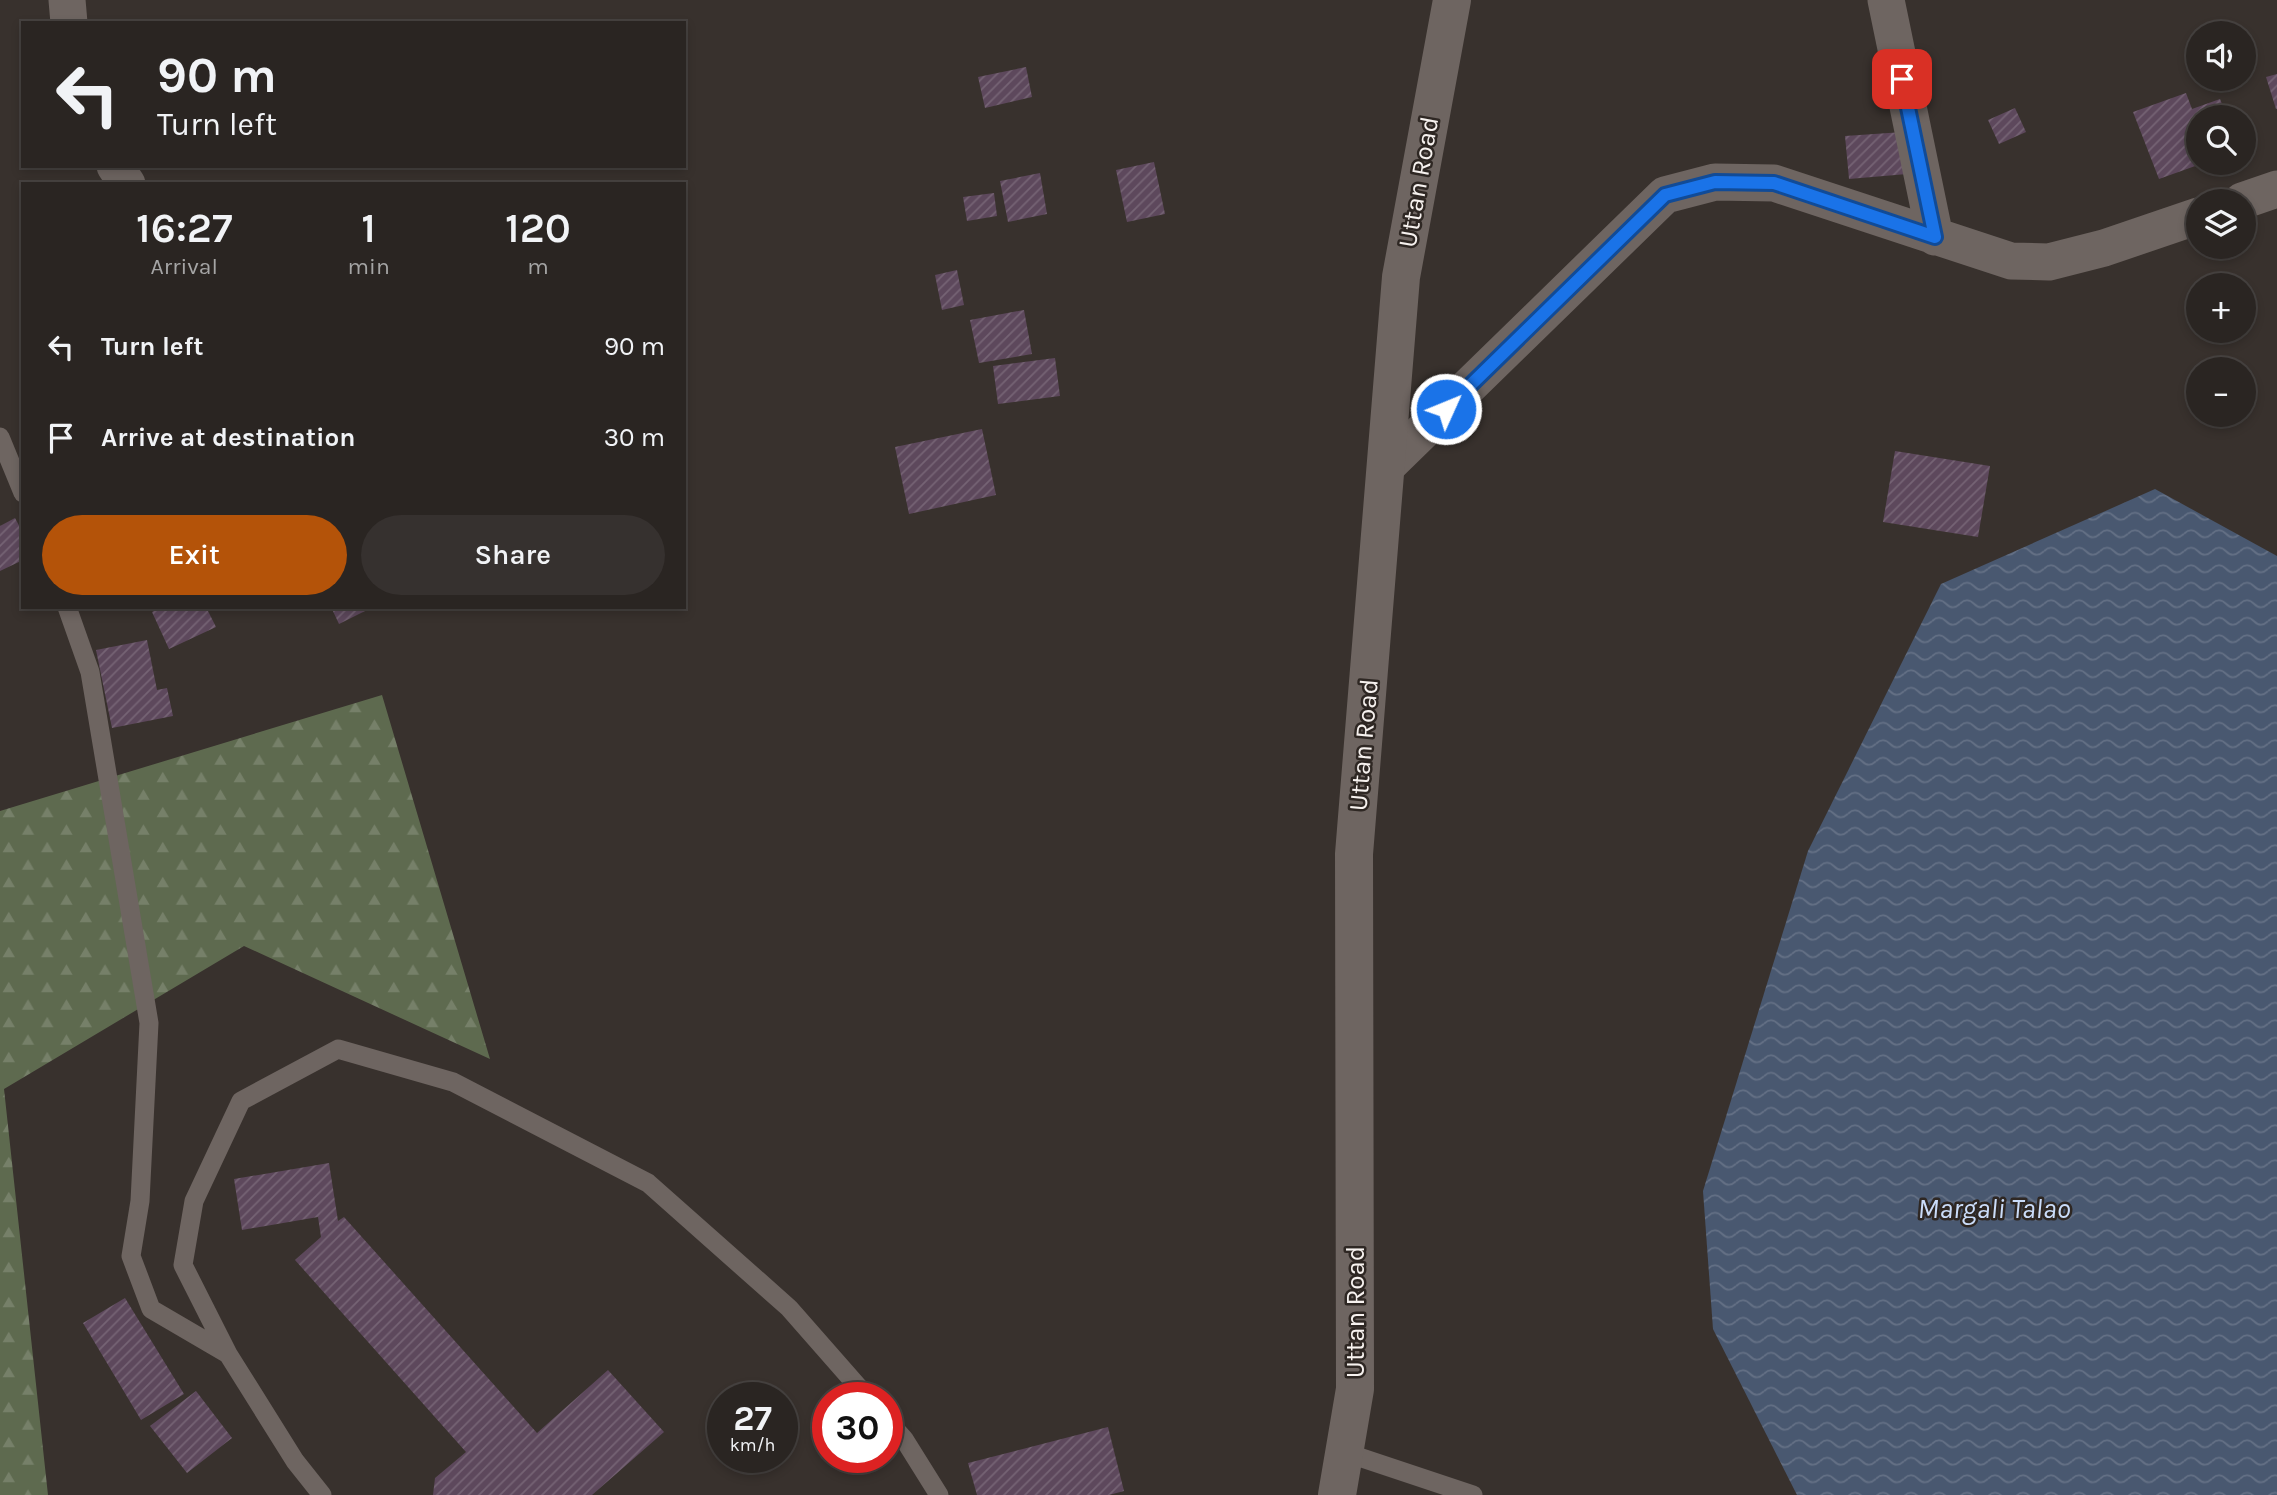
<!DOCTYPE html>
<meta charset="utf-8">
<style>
body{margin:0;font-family:Karla,sans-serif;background:#36312f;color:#f1f3f6;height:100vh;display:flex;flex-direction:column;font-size:26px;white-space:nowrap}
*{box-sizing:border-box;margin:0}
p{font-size:23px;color:#a5a5a5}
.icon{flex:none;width:38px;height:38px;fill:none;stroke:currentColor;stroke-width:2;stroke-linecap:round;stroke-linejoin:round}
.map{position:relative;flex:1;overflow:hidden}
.sheet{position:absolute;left:21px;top:182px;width:665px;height:427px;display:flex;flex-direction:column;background:#2a2522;border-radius:0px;box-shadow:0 4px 10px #0003,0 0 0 2px #464240}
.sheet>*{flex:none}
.guide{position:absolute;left:21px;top:21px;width:665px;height:147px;border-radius:0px;box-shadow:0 4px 10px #0003,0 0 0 2px #464240;background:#2a2522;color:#f1f3f6;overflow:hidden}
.buttons{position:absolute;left:2186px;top:21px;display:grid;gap:14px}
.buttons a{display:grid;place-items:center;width:70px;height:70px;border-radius:50%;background:#2a2522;box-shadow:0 4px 10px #0003,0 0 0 2px #464240;font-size:35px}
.speed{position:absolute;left:707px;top:1382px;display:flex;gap:14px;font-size:35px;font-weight:700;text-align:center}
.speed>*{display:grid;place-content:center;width:91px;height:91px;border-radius:50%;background:#2a2522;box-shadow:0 4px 10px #0003,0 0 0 2px #464240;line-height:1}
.speed small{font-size:18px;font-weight:400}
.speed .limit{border:10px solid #d22;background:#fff;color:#111}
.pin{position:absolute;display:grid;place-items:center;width:60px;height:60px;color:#fff;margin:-30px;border-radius:14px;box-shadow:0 4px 10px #0006}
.me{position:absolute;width:77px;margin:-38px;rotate:46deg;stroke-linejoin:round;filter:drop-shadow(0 0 5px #0008)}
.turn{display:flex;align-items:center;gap:24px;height:147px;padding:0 21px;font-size:32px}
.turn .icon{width:91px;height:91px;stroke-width:2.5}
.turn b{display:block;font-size:49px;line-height:60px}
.eta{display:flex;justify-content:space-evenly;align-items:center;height:119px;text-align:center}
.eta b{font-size:42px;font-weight:600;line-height:49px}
.action{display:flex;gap:14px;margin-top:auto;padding:14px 21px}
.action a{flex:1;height:80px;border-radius:42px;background:#b45309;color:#fff;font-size:28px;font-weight:600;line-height:80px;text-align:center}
.action a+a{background:#36312f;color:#f1f3f6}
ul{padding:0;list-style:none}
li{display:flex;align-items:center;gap:21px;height:91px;padding:0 21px}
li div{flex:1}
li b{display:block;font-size:26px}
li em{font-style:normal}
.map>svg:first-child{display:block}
.forest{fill:url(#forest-firs)}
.water{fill:url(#water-waves)}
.building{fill:url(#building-hatch)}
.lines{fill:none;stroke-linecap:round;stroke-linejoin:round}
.service{stroke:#6e6561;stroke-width:19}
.minor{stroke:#6e6561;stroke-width:37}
.secondary{stroke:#6e6561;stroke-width:38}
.route-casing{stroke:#114b97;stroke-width:18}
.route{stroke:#1a73e8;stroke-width:12}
.labels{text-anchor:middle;stroke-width:5;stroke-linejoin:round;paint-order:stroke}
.street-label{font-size:26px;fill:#f7f2ef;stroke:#2e2723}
.water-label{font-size:28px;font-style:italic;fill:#cadcf9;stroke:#2e2723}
</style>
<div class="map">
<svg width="2277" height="1495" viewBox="0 0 2277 1495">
<defs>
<pattern id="forest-firs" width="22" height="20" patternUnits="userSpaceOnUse" patternTransform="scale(1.75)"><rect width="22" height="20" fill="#5e6a4f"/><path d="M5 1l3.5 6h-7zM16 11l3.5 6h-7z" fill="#768069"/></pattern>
<pattern id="water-waves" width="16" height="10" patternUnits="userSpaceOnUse" patternTransform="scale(1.75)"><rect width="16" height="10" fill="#495870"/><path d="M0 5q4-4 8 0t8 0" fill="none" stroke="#647085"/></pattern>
<pattern id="building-hatch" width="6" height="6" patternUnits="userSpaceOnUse" patternTransform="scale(1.75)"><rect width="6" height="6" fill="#5d485c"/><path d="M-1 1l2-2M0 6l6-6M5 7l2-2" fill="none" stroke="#756374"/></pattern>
</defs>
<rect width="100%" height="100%" fill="#38312d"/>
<path class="forest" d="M 382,695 L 490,1059 L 244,946 L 4,1089 L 48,1495 L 0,1495 L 0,811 Z"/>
<path class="water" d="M 2155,489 L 2277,556 L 2277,1495 L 1797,1495 L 1713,1329 L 1703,1191 L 1808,851 L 1941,584 Z"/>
<path class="building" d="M 1026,67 L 1032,97 L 985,108 L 978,77 Z
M 2277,74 L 2277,109 L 2276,109 L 2266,77 Z
M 2186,93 L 2192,109 L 2220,99 L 2227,117 L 2198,117 L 2198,165 L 2159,179 L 2133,112 Z
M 2015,108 L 2026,132 L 1999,144 L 1988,120 Z
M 1903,132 L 1907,174 L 1849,179 L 1845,136 Z
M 1154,162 L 1165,214 L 1127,222 L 1116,170 Z
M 1040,173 L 1047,214 L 1008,222 L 1000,181 Z
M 994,193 L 997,216 L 967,221 L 963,197 Z
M 957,270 L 964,305 L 942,310 L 935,275 Z
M 1024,310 L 1032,354 L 979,363 L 970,320 Z
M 1055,358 L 1060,396 L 998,404 L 993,366 Z
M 982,429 L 996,495 L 909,514 L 895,447 Z
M 1895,451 L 1990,466 L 1978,537 L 1883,522 Z
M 15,518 L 23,533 L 23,560 L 0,571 L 0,526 Z
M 161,607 L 206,607 L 216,627 L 169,649 L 152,612 Z
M 331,607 L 373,607 L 339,624 Z
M 147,640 L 157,690 L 167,688 L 173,716 L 112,728 L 96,650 Z
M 329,1163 L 338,1221 L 344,1217 L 537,1433 L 608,1370 L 664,1432 L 592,1495 L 433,1495 L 435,1478 L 466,1452 L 295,1260 L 321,1237 L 318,1217 L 242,1230 L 234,1179 Z
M 125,1298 L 184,1394 L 141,1420 L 83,1323 Z
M 196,1391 L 232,1438 L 187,1473 L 150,1426 Z
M 1108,1427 L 1124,1491 L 1109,1495 L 977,1495 L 968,1463 Z"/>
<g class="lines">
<path class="service" d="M 0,437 L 23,493
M 67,607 L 90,672 L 149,1023 L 140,1201 L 131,1256 L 151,1309 L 228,1354
M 887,1420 L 904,1439 L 939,1495
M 1344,1452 L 1473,1495
M 322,1495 L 295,1461 L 228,1354 L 183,1265 L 194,1201 L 241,1101 L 338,1049 L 453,1082 L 648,1183 L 789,1308 L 868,1398"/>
<path class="minor" d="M 67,0 L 69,23
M 1886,0 L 1935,237
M 115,166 L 127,184
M 2242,201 L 2277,189
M 1386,467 L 1665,195 L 1715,182 L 1774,183 L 2011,261 L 2049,262 L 2104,248 L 2198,216"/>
<path class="secondary" d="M 1337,1495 L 1355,1389 L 1354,854 L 1401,277 L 1452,0"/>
</g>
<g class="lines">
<g class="route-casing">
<path id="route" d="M 1446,409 L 1665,195 L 1715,182 L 1774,183 L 1935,237 L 1902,79"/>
</g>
<use href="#route" class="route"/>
</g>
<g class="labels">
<g class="street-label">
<text transform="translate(1418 182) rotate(-80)" y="9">Uttan Road</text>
<text transform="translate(1363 745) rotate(-85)" y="9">Uttan Road</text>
<text transform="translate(1355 1312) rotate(-90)" y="9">Uttan Road</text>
</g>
<g class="water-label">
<text x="1994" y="1218">Margali Talao</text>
</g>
</g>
</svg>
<div class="buttons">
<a><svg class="icon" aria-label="sound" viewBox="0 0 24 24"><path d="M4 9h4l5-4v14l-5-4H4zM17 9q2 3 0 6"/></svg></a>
<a><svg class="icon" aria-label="search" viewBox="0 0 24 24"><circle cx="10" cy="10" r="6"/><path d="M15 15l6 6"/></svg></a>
<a><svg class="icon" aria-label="layers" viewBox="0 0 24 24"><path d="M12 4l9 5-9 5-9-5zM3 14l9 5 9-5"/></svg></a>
<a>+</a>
<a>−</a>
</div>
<div class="speed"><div>27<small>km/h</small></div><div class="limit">30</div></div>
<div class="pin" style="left:1902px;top:79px;background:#d93025"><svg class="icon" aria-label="arrive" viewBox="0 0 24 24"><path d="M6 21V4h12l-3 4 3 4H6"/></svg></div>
<svg class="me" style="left:1446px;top:409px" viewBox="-20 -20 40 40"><circle r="17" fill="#1a73e8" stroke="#fff" stroke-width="3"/><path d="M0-11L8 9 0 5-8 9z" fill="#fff"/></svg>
<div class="guide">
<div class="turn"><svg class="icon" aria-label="left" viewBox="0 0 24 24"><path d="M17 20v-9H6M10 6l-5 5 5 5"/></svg><div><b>90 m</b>Turn left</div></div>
</div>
<section class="sheet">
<div class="eta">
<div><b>16:27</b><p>Arrival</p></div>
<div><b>1</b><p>min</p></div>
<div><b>120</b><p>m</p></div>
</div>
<ul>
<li><svg class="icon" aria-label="left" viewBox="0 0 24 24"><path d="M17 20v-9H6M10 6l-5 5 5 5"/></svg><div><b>Turn left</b></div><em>90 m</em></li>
<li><svg class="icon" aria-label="arrive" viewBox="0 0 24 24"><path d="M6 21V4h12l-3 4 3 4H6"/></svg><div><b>Arrive at destination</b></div><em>30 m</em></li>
</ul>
<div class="action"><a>Exit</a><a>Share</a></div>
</section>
</div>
